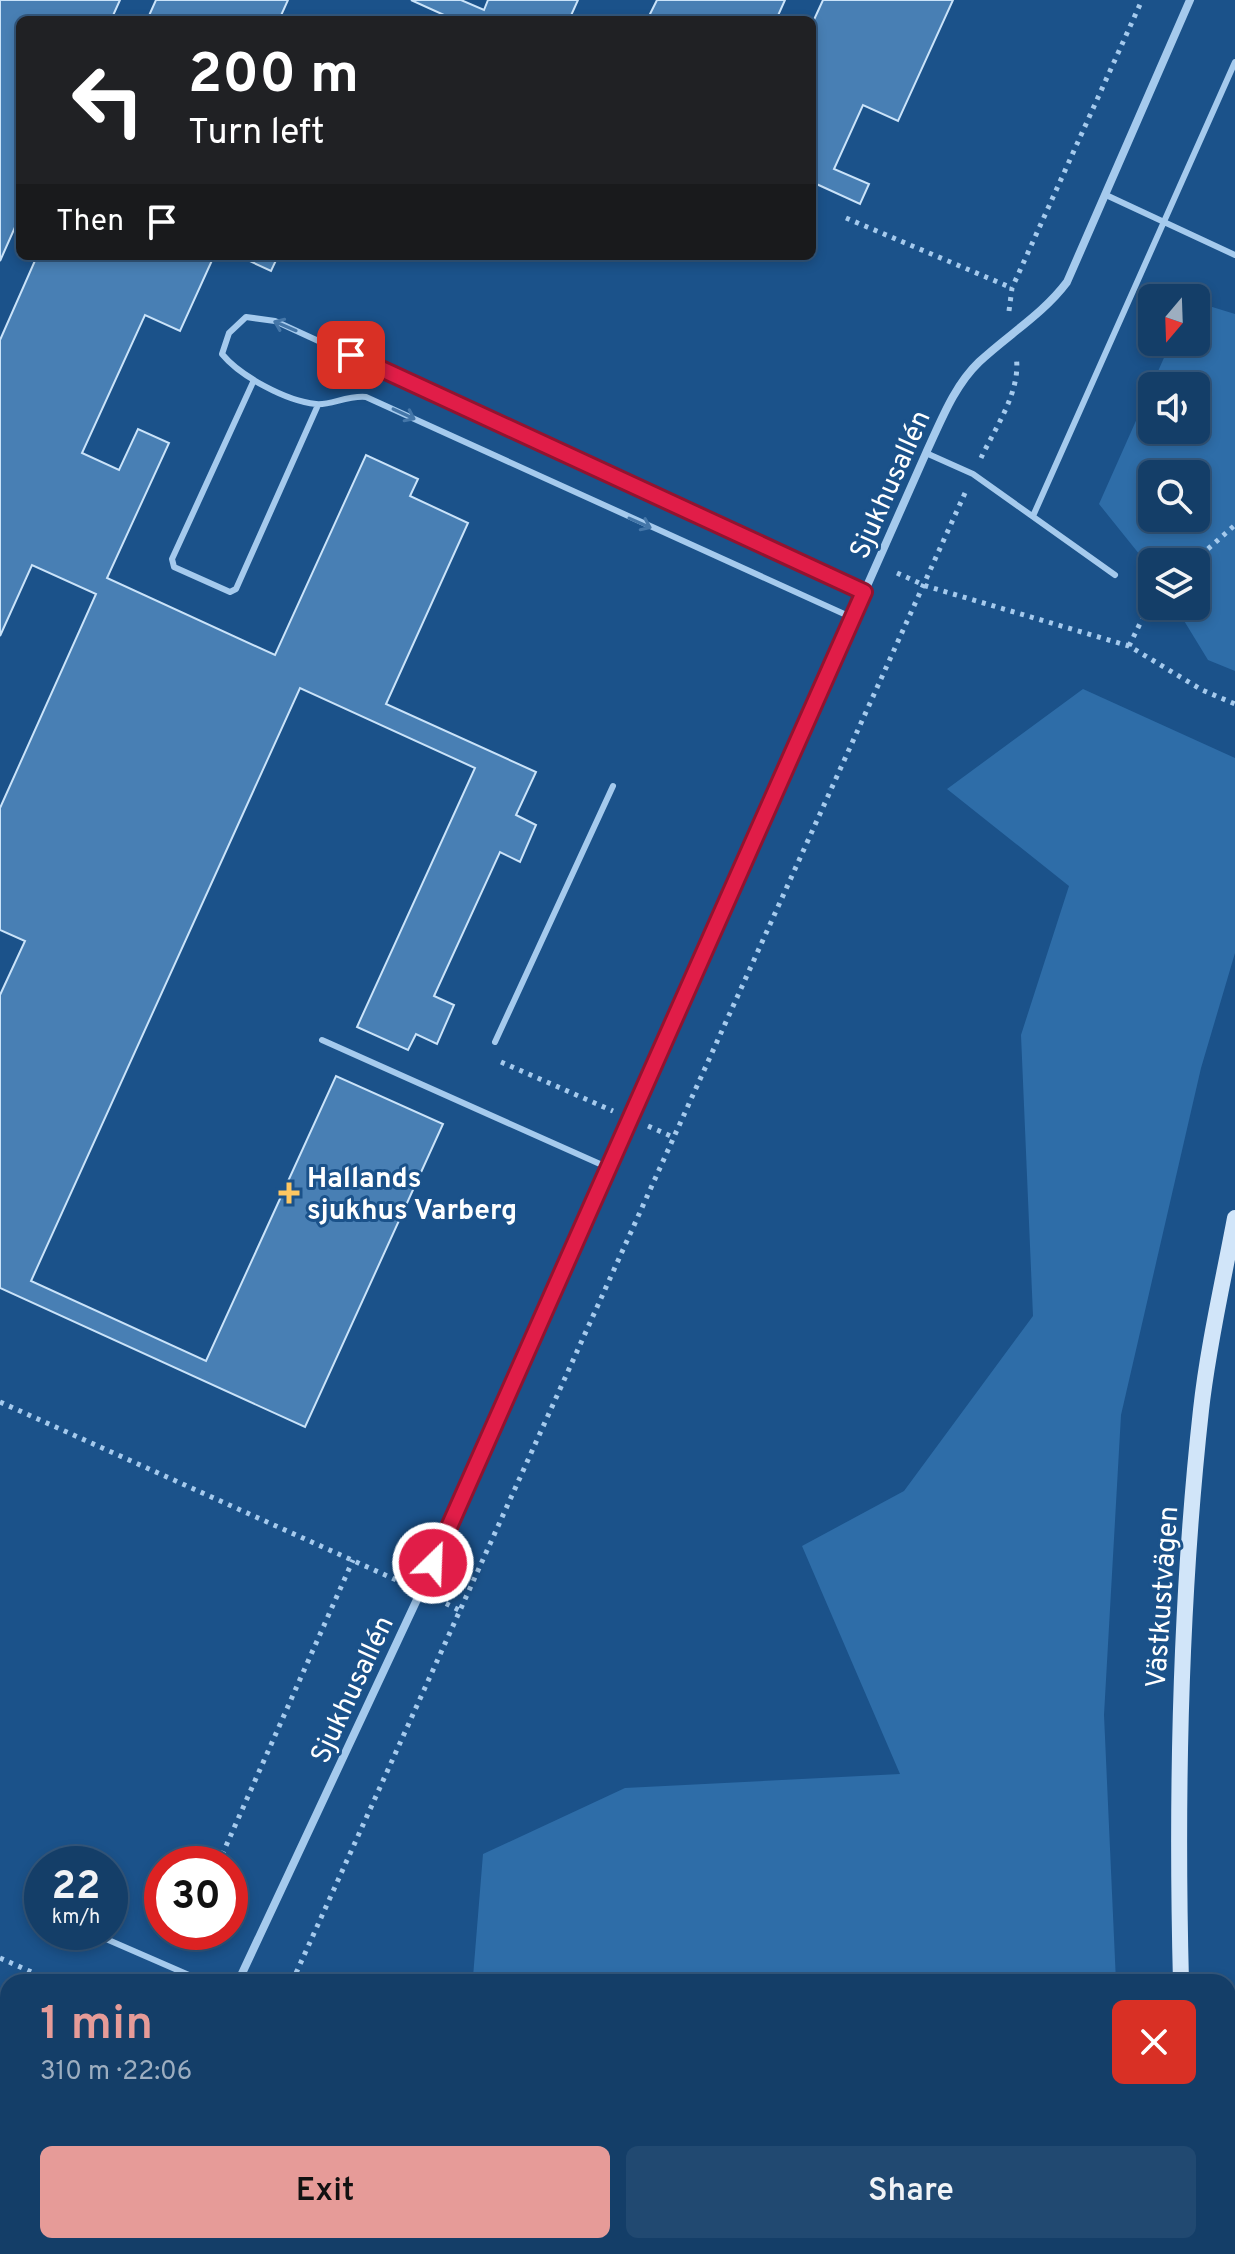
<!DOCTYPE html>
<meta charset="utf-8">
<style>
body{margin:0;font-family:Overpass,sans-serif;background:#214971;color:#f1f3f6;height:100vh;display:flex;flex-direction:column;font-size:30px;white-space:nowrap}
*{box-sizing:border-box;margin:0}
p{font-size:26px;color:#9daec0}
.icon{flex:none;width:44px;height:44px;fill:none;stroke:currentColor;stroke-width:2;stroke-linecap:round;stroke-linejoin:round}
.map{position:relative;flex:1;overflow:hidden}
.sheet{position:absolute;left:0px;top:1974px;width:1236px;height:280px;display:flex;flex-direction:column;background:#143e68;border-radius:24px 24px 0 0;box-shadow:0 4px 12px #0003,0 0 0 2px #33577c}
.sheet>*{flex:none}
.top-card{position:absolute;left:16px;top:16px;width:800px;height:244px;border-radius:12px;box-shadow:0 4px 12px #0003,0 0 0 2px #33577c;background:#202124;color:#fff;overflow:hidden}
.needle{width:52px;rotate:199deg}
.controls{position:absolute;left:1138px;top:284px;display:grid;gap:16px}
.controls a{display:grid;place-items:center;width:72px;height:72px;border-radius:12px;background:#143e68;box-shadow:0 4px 12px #0003,0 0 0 2px #33577c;font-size:40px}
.speed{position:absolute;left:24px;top:1846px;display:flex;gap:16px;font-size:40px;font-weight:700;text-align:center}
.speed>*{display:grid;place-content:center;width:104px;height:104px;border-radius:50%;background:#143e68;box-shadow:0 4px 12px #0003,0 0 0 2px #33577c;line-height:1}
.speed small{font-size:20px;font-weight:400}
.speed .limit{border:12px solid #d22;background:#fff;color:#111}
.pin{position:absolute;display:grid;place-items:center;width:68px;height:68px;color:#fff;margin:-34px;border-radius:16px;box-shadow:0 4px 12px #0006}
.me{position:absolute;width:88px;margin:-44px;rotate:24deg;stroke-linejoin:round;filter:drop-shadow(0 0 6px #0008)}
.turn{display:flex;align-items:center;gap:28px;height:168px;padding:0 40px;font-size:36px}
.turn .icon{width:104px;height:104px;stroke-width:2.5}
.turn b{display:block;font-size:56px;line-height:68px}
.then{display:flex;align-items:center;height:76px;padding:0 40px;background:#0003;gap:16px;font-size:30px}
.round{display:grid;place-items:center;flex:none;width:84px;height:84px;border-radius:12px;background:#214971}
.overview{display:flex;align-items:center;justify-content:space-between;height:136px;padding:0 40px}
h1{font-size:48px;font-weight:600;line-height:60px;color:#e69b98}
.action{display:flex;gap:16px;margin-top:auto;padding:16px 40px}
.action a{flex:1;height:92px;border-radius:12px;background:#e69b98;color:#111;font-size:32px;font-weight:600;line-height:92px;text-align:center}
.action a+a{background:#214971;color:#f1f3f6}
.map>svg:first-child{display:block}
.green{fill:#2e6da8;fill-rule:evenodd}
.building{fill:#487fb4;stroke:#cae3f9;stroke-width:2}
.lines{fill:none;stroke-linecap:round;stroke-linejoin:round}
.path{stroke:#a5caed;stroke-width:5;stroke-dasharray:4 6;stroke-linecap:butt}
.lane{stroke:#a5caed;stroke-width:6}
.street{stroke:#a5caed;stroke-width:8}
.secondary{stroke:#d1e5f9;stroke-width:16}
.oneway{stroke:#4476a8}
.route-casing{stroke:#92132f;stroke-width:20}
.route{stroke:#e11d48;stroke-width:14}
.poi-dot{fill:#fec762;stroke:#1b528a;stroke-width:3}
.labels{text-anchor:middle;stroke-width:6;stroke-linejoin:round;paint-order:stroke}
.street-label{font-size:28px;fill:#fff;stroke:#1b528a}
.poi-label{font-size:28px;font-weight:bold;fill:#fff;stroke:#1b528a;text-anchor:start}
</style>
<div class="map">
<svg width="1235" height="2254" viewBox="0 0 1235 2254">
<rect width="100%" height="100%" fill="#1b528a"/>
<path class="green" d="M 1196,302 L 1235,314 L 1235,671 L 1208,660 L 1175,606 L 1196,606 L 1196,562 L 1152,562 L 1152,570 L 1099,504 L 1171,342 L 1196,342 ZM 1152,386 L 1196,386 L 1196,430 L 1152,430 ZM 1152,474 L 1196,474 L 1196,518 L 1152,518 Z
M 1083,689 L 1235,758 L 1235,953 L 1201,1068 L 1121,1415 L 1104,1715 L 1116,1982 L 484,1982 L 473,1977 L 483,1854 L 625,1788 L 900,1774 L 802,1546 L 904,1491 L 1033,1316 L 1021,1035 L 1069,886 L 947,789 Z"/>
<path class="building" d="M 0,0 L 120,0 L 111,20 L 20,20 L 20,216 L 0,261 Z
M 156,0 L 288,0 L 279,20 L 147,20 Z
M 411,0 L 461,0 L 484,10 L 488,0 L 578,0 L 569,20 L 455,20 Z
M 657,0 L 785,0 L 776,20 L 647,20 Z
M 823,0 L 953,0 L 898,121 L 863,105 L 834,169 L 869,184 L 860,204 L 812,182 L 812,24 Z
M 37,256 L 214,256 L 180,331 L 145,315 L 82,453 L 119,470 L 138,429 L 169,443 L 107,578 L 275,655 L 366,455 L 418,479 L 410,496 L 468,523 L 386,704 L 536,772 L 516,815 L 536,825 L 520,862 L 500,852 L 434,996 L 454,1005 L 437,1044 L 416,1034 L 408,1050 L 357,1027 L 475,768 L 300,688 L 31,1281 L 206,1361 L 336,1076 L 443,1124 L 305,1427 L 0,1288 L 0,995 L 25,941 L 0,930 L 0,808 L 96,594 L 32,565 L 0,636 L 0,340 Z
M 239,256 L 278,256 L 271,271 Z
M 473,2246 L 554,2246 L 557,2254 L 476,2254 Z
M 572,2246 L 634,2246 L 637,2254 L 576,2254 Z
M 651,2246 L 760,2246 L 741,2254 L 654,2254 Z
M 1001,2246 L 1040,2246 L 1045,2254 L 987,2254 Z"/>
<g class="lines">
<path class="path" d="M 846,218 L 1012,288
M 1009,311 L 1012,288 L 1142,0
M 981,458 C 995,428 1022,390 1016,356
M 1193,562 L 1235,525
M 897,573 L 926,586 L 1129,646 L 1202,690 L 1235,704
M 1129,646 L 1152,599
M 501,1062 L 613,1111
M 648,1126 L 673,1137
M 0,1402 L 403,1583
M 437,1599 L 461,1611
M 218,1864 L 353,1560
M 181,1949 L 188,1932
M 0,1958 L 54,1982
M 292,1982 L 965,493
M 171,2254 L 173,2246"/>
<path class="lane" d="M 1106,195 L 1235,255
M 254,380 L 172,559 L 174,567 L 230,592 L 236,589 L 318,405
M 926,453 L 973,474 L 1115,575
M 1033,516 L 1235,62
M 853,618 L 366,397 C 348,395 329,406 316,404 C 286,401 240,376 222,354 L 229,333 L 246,317 L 275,321 L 864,592
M 322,1040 L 609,1168
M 495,1042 L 613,786
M 90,1932 L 205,1982"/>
<path class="street" d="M 238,1982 L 421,1591 L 926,453 C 941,421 954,386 979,362 C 1009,334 1043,314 1067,282 L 1190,0"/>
<path class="secondary" d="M 1181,1982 C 1176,1791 1180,1600 1201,1410 C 1208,1346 1223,1282 1235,1218
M 0,2154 L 8,2152
M 0,2201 L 8,2197
M 1199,2246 L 1200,2254
M 110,2254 L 114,2246
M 129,2254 L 130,2246"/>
</g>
<defs><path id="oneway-shaft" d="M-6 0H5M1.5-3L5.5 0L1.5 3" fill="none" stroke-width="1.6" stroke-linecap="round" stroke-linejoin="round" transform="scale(2)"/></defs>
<g class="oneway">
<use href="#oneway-shaft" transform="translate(285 326) rotate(-157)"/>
<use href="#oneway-shaft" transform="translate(404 414) rotate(25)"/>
<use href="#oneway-shaft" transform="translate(640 523) rotate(24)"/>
</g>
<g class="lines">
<g class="route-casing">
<path id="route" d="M 351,355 L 864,592 L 433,1563"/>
</g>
<use href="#route" class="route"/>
</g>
<path class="poi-dot" d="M285 1181h8v8h8v8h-8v8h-8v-8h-8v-8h8z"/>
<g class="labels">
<g class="street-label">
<text transform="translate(889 484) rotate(-66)" y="10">Sjukhusallén</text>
<text transform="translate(1161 1597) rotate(-86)" y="10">Västkustvägen</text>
<text transform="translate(351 1689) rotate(-65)" y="10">Sjukhusallén</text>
</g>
<g class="poi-label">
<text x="307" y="1187">Hallands<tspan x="307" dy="32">sjukhus Varberg</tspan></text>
</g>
</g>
</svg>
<div class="controls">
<a><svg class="needle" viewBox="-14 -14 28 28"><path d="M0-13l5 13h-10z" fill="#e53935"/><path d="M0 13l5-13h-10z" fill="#9daec0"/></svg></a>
<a><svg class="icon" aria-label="sound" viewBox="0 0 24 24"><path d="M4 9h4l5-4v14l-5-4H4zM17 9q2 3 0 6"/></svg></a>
<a><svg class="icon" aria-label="search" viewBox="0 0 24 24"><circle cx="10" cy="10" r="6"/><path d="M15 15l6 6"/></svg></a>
<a><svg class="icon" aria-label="layers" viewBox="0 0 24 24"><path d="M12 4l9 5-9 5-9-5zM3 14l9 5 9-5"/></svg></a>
</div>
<div class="speed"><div>22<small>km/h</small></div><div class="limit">30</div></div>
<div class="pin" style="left:351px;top:355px;background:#d93025"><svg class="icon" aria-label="arrive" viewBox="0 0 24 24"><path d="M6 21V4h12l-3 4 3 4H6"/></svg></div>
<svg class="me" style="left:433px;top:1563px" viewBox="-20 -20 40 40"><circle r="17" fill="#e11d48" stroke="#fff" stroke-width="3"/><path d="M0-11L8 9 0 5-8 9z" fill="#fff"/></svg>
<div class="top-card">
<div class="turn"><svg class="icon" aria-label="left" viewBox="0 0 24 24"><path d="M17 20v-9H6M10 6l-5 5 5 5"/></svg><div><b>200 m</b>Turn left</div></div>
<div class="then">Then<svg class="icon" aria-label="arrive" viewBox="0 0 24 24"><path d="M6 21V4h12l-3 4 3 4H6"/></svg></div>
</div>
<section class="sheet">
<div class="overview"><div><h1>1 min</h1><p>310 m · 22:06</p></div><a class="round" style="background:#d93025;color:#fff"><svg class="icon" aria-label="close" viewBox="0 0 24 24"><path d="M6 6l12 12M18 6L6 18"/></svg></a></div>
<div class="action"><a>Exit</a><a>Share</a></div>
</section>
</div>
